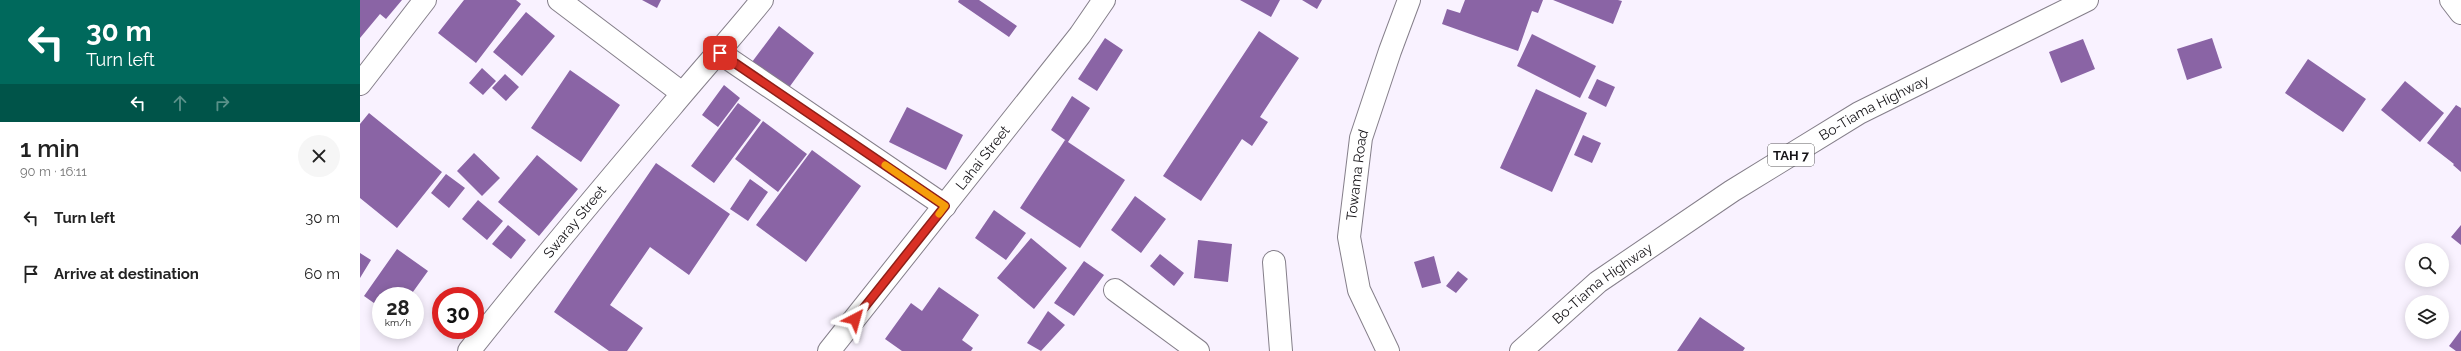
<!DOCTYPE html>
<meta charset="utf-8">
<style>
body{margin:0;font-family:Raleway,sans-serif;background:#f6f6f6;color:#222;height:100vh;display:flex;flex-direction:column;font-size:15px;white-space:nowrap}
*{box-sizing:border-box;margin:0}
p{font-size:13px;color:#767676}
.icon{flex:none;width:22px;height:22px;fill:none;stroke:currentColor;stroke-width:2;stroke-linecap:round;stroke-linejoin:round}
.map{position:relative;flex:1;overflow:hidden}
.side{display:flex;flex-direction:column;background:#fff;width:360px}
.side>*{flex:none}
.guide{background:#00695c;color:#fff;overflow:hidden}
.tools{position:absolute;left:2045px;top:243px;display:grid;gap:8px}
.tools a{display:grid;place-items:center;width:44px;height:44px;border-radius:50%;background:#fff;box-shadow:0 2px 10px #0003;font-size:20px}
.speed{position:absolute;left:12px;top:287px;display:flex;gap:8px;font-size:20px;font-weight:700;text-align:center}
.speed>*{display:grid;place-content:center;width:52px;height:52px;border-radius:50%;background:#fff;box-shadow:0 2px 10px #0003;line-height:1}
.speed small{font-size:10px;font-weight:400}
.speed .limit{border:6px solid #d22;background:#fff;color:#111}
.pin{position:absolute;display:grid;place-items:center;width:34px;height:34px;color:#fff;margin:-17px;border-radius:8px;box-shadow:0 2px 6px #0006}
.me{position:absolute;width:44px;margin:-22px;rotate:39deg;stroke-linejoin:round;filter:drop-shadow(0 0 3px #0008)}
.turn{display:flex;align-items:center;gap:14px;height:84px;padding:0 20px;font-size:18px}
.turn .icon{width:52px;height:52px;stroke-width:2.5}
.turn b{display:block;font-size:28px;line-height:34px}
.lanes{display:flex;align-items:center;height:38px;padding:0 20px;background:#0003;justify-content:center;gap:20px;direction:ltr}
.lanes .off{opacity:.35}
.round{display:grid;place-items:center;flex:none;width:42px;height:42px;border-radius:21px;background:#f6f6f6}
.headline{display:flex;align-items:center;justify-content:space-between;height:68px;padding:0 20px}
h1{font-size:24px;font-weight:600;line-height:30px}
ul{padding:0;list-style:none}
li{display:flex;align-items:center;gap:12px;height:56px;padding:0 20px}
li div{flex:1}
li b{display:block;font-size:15px}
li em{font-style:normal}
main{display:flex;flex:1;min-height:0}
.map>svg:first-child{display:block}
.building{fill:#8a64a5}
.lines{fill:none;stroke-linecap:round;stroke-linejoin:round}
.street-casing{stroke:#857f8a;stroke-width:24}
.secondary-casing{stroke:#857f8a;stroke-width:24}
.highway-casing{stroke:#857f8a;stroke-width:24}
.street{stroke:#fff;stroke-width:22}
.secondary{stroke:#fff;stroke-width:22}
.highway{stroke:#fff;stroke-width:22}
.route-casing{stroke:#8d1f18;stroke-width:10}
.route{stroke:#d93025;stroke-width:7}
.slow{stroke:#f59e0b;stroke-width:7}
.labels{text-anchor:middle;stroke-width:3;stroke-linejoin:round;paint-order:stroke}
.shield{fill:#fff;stroke:#5c5a5d;stroke-width:1}
.shield-label{font-size:13px;font-weight:bold;fill:#161418}
.street-label{font-size:14px;fill:#161418;stroke:#fff}
</style>
<main>
<section class="side">
<div class="guide">
<div class="turn"><svg class="icon" aria-label="left" viewBox="0 0 24 24"><path d="M17 20v-9H6M10 6l-5 5 5 5"/></svg><div><b>30 m</b>Turn left</div></div>
<div class="lanes"><svg class="icon" aria-label="left" viewBox="0 0 24 24"><path d="M17 20v-9H6M10 6l-5 5 5 5"/></svg><svg class="icon off" aria-label="ahead" viewBox="0 0 24 24"><path d="M12 20V5M6 11l6-6 6 6"/></svg><svg class="icon off" aria-label="right" viewBox="0 0 24 24"><path d="M7 20v-9h11M14 6l5 5-5 5"/></svg></div>
</div>
<div class="headline"><div><h1>1 min</h1><p>90 m · 16:11</p></div><a class="round"><svg class="icon" aria-label="close" viewBox="0 0 24 24"><path d="M6 6l12 12M18 6L6 18"/></svg></a></div>
<ul>
<li><svg class="icon" aria-label="left" viewBox="0 0 24 24"><path d="M17 20v-9H6M10 6l-5 5 5 5"/></svg><div><b>Turn left</b></div><em>30 m</em></li>
<li><svg class="icon" aria-label="arrive" viewBox="0 0 24 24"><path d="M6 21V4h12l-3 4 3 4H6"/></svg><div><b>Arrive at destination</b></div><em>60 m</em></li>
</ul>
</section>
<div class="map">
<svg width="2101" height="351" viewBox="0 0 2101 351">
<rect width="100%" height="100%" fill="#f9f2ff"/>
<path class="building" d="M 0,0 L 42,0 L 26,19 L 20,14 L 0,38 Z
M 104,0 L 156,0 L 161,4 L 116,63 L 78,33 Z
M 282,0 L 301,0 L 297,8 Z
M 599,0 L 619,0 L 657,26 L 649,37 L 598,2 Z
M 880,0 L 920,0 L 911,17 Z
M 942,0 L 962,0 L 957,9 Z
M 1105,0 L 1183,0 L 1178,13 L 1172,11 L 1158,51 L 1082,24 L 1087,9 L 1100,13 Z
M 1193,0 L 1258,0 L 1262,1 L 1253,24 Z
M 166,12 L 195,36 L 162,76 L 133,52 Z
M 419,26 L 454,53 L 428,89 L 392,62 Z
M 899,31 L 939,58 L 900,117 L 908,122 L 892,146 L 882,139 L 841,201 L 803,176 Z
M 1172,34 L 1236,66 L 1220,98 L 1157,66 Z
M 745,38 L 763,50 L 737,91 L 718,79 Z
M 1852,38 L 1862,68 L 1827,80 L 1817,49 Z
M 1723,39 L 1735,69 L 1701,83 L 1689,52 Z
M 1948,59 L 2006,99 L 1983,132 L 1925,93 Z
M 122,68 L 136,81 L 123,95 L 109,83 Z
M 210,70 L 260,105 L 221,162 L 171,128 Z
M 145,74 L 159,87 L 146,101 L 132,88 Z
M 1237,79 L 1255,87 L 1246,107 L 1228,98 Z
M 2045,81 L 2084,113 L 2060,142 L 2021,110 Z
M 364,85 L 380,98 L 358,127 L 342,115 Z
M 1176,89 L 1227,113 L 1192,192 L 1140,168 Z
M 712,96 L 730,108 L 708,142 L 691,130 Z
M 378,103 L 401,120 L 354,183 L 331,166 Z
M 2096,105 L 2101,108 L 2101,172 L 2093,165 L 2094,164 L 2067,143 Z
M 547,107 L 603,135 L 586,170 L 529,142 Z
M 9,113 L 82,172 L 37,228 L 0,198 L 0,124 Z
M 403,121 L 447,154 L 418,192 L 375,159 Z
M 1223,135 L 1241,143 L 1232,163 L 1214,155 Z
M 705,140 L 765,180 L 720,248 L 660,208 Z
M 452,150 L 501,186 L 446,262 L 396,225 Z
M 114,153 L 140,178 L 122,196 L 97,171 Z
M 177,155 L 218,189 L 179,236 L 138,202 Z
M 296,163 L 370,214 L 329,275 L 290,247 L 250,305 L 283,328 L 267,351 L 249,351 L 194,312 Z
M 86,174 L 105,188 L 89,208 L 71,193 Z
M 390,179 L 408,192 L 388,221 L 370,209 Z
M 775,196 L 806,219 L 781,253 L 751,230 Z
M 118,200 L 143,221 L 127,240 L 102,219 Z
M 634,210 L 666,233 L 646,260 L 615,238 Z
M 148,225 L 166,240 L 151,259 L 132,244 Z
M 2101,225 L 2101,245 L 2091,237 Z
M 671,238 L 707,268 L 674,309 L 637,278 Z
M 838,240 L 872,244 L 868,282 L 834,278 Z
M 37,249 L 68,271 L 50,296 L 21,296 L 21,308 L 4,296 Z
M 0,253 L 11,260 L 0,278 Z
M 800,254 L 824,273 L 814,286 L 790,266 Z
M 1074,256 L 1081,283 L 1062,288 L 1054,262 Z
M 724,261 L 744,275 L 714,316 L 694,303 Z
M 1098,271 L 1108,279 L 1096,293 L 1086,286 Z
M 579,287 L 619,315 L 602,340 L 613,348 L 611,351 L 542,351 L 525,339 L 551,303 L 562,311 Z
M 688,311 L 705,325 L 681,351 L 667,343 Z
M 1340,317 L 1385,348 L 1383,351 L 1317,351 Z
M 2101,330 L 2101,351 L 2096,351 L 2089,346 Z"/>
<g class="lines">
<g class="street-casing">
<g id="street">
<path d="M 199,0 L 322,93"/>
<path d="M 360,53 L 585,206"/>
<path d="M 0,84 L 65,0"/>
<path d="M 914,262 L 921,351"/>
<path d="M 755,290 L 838,351"/>
<path id="s1" d="M 109,351 C 175,268 243,187 312,106 C 342,70 373,36 402,0"/>
<path id="s2" d="M 469,351 L 720,35 L 744,0"/>
</g>
</g>
<g class="secondary-casing">
<g id="secondary">
<path d="M 2091,0 L 2101,13"/>
<path id="s3" d="M 1028,351 L 999,290 L 989,237 L 1001,138 L 1030,51 L 1049,0"/>
</g>
</g>
<g class="highway-casing">
<g id="highway">
<path id="s4" d="M 1161,351 L 1238,282 L 1372,191 L 1499,113 L 1727,0"/>
</g>
</g>
<use href="#street" class="street"/>
<use href="#secondary" class="secondary"/>
<use href="#highway" class="highway"/>
</g>
<g class="lines">
<g class="route-casing">
<path id="route" d="M 360,53 L 585,206 L 495,319"/>
</g>
<use href="#route" class="route"/>
<path class="slow" d="M 525,165 L 585,206 L 579,214"/>
</g>
<g class="labels">
<rect class="shield" x="1408" y="144" width="46" height="22" rx="3"/>
<g class="shield-label">
<text x="1431" y="160">TAH 7</text>
</g>
<g class="street-label">
<text dy="5" stroke="none"><textPath href="#s4" startOffset="430">Bo-Tiama Highway</textPath></text>
<text dy="5" stroke="none"><textPath href="#s2" startOffset="247">Lahai Street</textPath></text>
<text dy="5" stroke="none"><textPath href="#s3" startOffset="184">Towama Road</textPath></text>
<text dy="5" stroke="none"><textPath href="#s1" startOffset="167">Swaray Street</textPath></text>
<text dy="5" stroke="none"><textPath href="#s4" startOffset="106">Bo-Tiama Highway</textPath></text>
</g>
</g>
</svg>
<div class="tools">
<a><svg class="icon" aria-label="search" viewBox="0 0 24 24"><circle cx="10" cy="10" r="6"/><path d="M15 15l6 6"/></svg></a>
<a><svg class="icon" aria-label="layers" viewBox="0 0 24 24"><path d="M12 4l9 5-9 5-9-5zM3 14l9 5 9-5"/></svg></a>
</div>
<div class="speed"><div>28<small>km/h</small></div><div class="limit">30</div></div>
<div class="pin" style="left:360px;top:53px;background:#d93025"><svg class="icon" aria-label="arrive" viewBox="0 0 24 24"><path d="M6 21V4h12l-3 4 3 4H6"/></svg></div>
<svg class="me" style="left:495px;top:319px" viewBox="-20 -20 40 40"><path d="M0-17L14 15 0 8-14 15z" fill="#d93025" stroke="#fff" stroke-width="4"/></svg>
</div>
</main>
